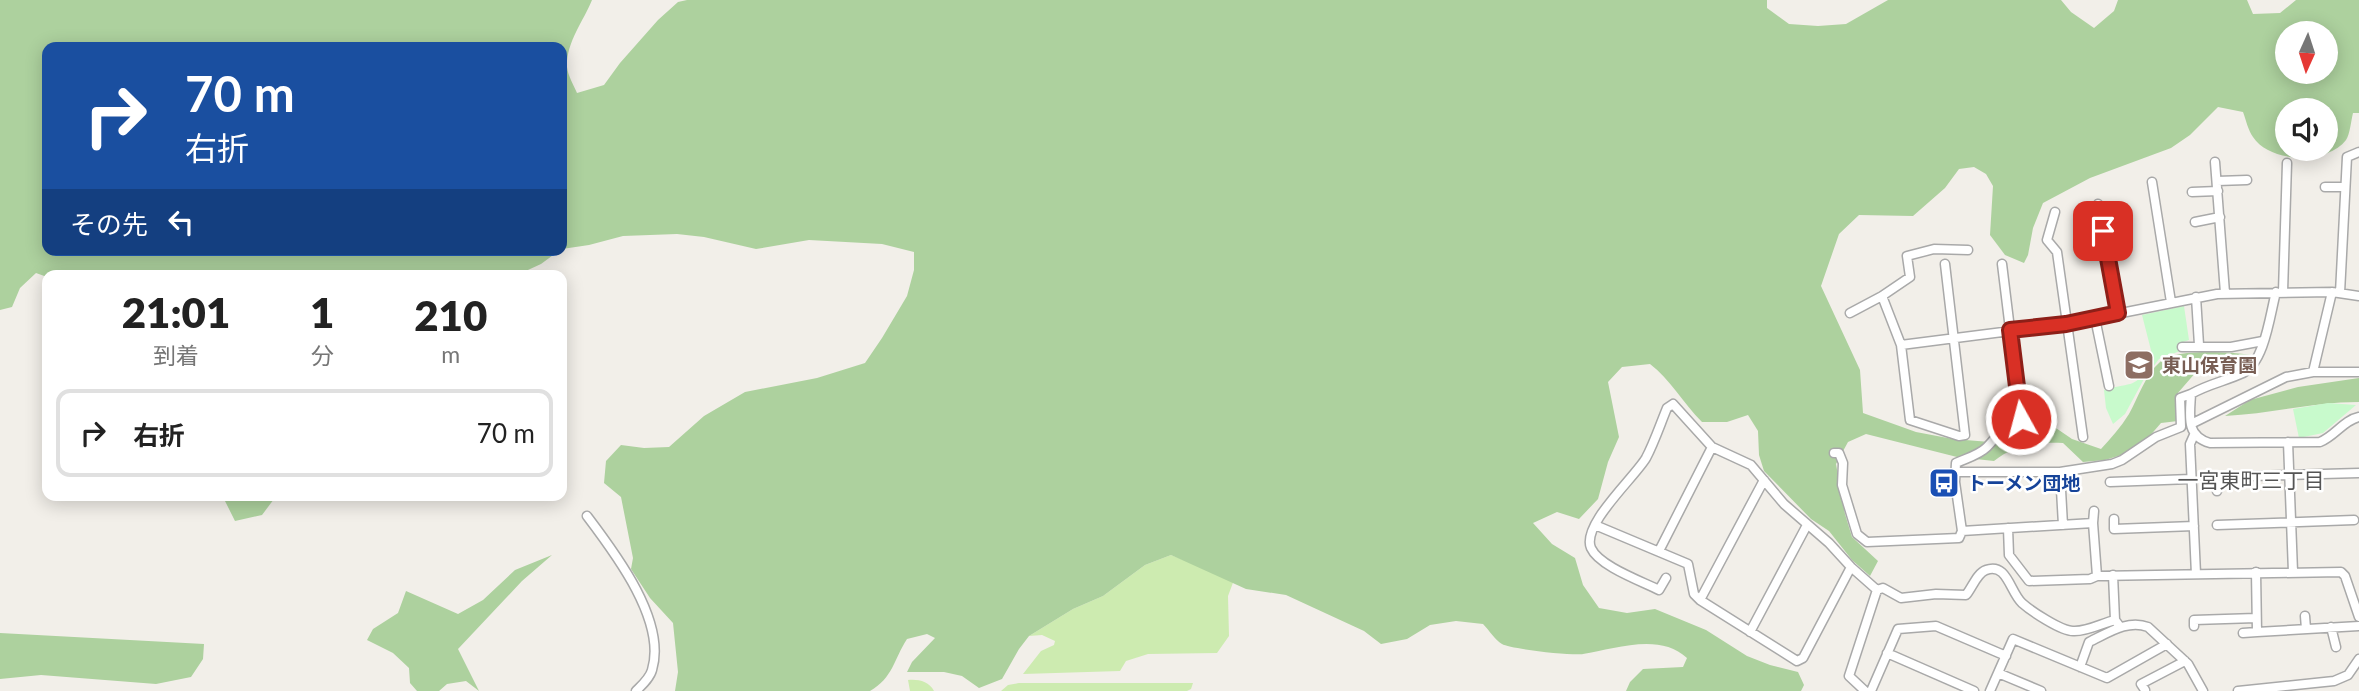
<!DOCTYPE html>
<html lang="ja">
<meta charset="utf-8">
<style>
body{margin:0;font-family:Lato,"Noto Sans JP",sans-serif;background:#f6f6f6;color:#222;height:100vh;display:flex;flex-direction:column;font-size:26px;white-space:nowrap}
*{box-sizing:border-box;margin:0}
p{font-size:23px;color:#767676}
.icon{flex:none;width:38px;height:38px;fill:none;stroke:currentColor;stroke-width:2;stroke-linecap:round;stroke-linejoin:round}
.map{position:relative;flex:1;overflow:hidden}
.sheet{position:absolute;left:42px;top:270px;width:525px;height:231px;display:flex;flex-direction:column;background:#fff;border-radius:14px;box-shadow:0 4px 18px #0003}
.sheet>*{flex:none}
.guide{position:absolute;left:42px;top:42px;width:525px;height:214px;border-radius:14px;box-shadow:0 4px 18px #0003;background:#1a4fa0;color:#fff;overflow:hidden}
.needle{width:46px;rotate:183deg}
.tools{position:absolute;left:2275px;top:21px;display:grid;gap:14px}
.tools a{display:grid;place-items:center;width:63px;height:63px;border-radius:50%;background:#fff;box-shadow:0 4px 18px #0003;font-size:35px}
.pin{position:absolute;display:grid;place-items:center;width:60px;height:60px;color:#fff;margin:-30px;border-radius:14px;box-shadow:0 4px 10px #0006}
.me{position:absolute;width:77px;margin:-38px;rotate:353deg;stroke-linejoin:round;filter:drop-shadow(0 0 5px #0008)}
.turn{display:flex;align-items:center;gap:24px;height:147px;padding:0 28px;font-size:32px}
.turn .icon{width:91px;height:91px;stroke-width:2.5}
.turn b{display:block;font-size:49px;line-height:60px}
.then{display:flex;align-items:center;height:66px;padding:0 28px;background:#0003;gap:14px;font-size:26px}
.eta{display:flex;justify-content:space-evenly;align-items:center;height:119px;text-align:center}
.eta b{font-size:42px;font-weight:800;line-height:49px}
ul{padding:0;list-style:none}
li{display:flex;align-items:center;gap:21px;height:88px;margin:0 14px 10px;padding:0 14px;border:4px solid #e0e0e0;border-radius:14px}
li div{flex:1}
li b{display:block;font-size:26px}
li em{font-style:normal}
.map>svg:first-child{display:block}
.grass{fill:#cdebb0}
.forest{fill:#add19e;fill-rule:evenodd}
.park{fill:#c8facc}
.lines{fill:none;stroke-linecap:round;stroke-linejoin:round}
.minor-casing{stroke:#a9a9a9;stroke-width:11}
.minor{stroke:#fff;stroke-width:8}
.route-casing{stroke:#8d1f18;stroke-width:18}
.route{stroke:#d93025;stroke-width:12}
.labels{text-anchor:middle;stroke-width:5;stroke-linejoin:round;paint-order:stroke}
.education-label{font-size:19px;font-weight:bold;fill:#785e54;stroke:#fff;text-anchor:start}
.transit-label{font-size:19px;font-weight:bold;fill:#164399;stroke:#fff;text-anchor:start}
.neighbourhood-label{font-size:21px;fill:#555;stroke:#fff}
</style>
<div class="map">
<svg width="2359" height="691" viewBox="0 0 2359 691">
<rect width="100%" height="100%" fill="#f2efe9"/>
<path class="grass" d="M 1171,555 L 1234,580 L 1228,596 L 1229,636 L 1217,653 L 1148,654 L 1126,661 L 1120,671 L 1023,674 L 1041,651 L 1054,645 L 1055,641 L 1042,635 L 1029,636 L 1073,609 L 1103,596 L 1145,565 Z
M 908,680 C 918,679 929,681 934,691 L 910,691 Z
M 1019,683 L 1193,683 L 1191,689 L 1187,691 L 1001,691 L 1008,685 Z"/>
<path class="forest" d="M 0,0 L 592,0 C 583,22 566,43 567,67 C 568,76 574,86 577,93 L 604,85 L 620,63 L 658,20 L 678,2 L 687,0 L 1767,0 L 1767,8 L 1789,24 L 1818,26 L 1846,24 L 1888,0 L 2061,0 L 2071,12 L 2094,28 L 2114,11 L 2118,0 L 2247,0 L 2253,14 L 2280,13 L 2296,0 L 2359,0 L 2359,113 L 2353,113 C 2351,121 2350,134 2346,140 C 2327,165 2270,163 2253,137 C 2248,130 2246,120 2243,112 L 2218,107 L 2190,135 L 2171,148 L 2090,178 L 2043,203 L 2033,228 L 2028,255 L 2024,263 L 2005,255 L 1990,235 L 1993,186 L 1986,174 L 1974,167 L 1959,169 L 1945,188 L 1913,216 L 1859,215 L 1839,234 L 1821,286 L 1860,370 L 1863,413 L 1916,432 L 1953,439 L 1990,442 L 2028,421 L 2050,424 L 2072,439 L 2101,449 C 2111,438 2121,427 2129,414 C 2138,398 2145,375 2160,362 C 2176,348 2231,352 2252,355 L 2228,373 L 2224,366 L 2203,364 L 2177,394 L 2178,421 L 2161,423 L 2148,438 L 2128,453 L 2105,460 L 2083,462 L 2063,443 C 2037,442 2015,444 1994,461 L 1957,457 L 1866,434 L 1848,442 L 1836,464 L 1845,514 L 1852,537 L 1878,561 L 1870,576 L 1852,560 L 1829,531 L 1811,519 L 1764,471 L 1759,455 L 1758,431 L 1748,415 L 1727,422 L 1702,422 C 1683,403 1670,379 1650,364 L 1622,367 L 1608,382 L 1619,437 L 1608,462 L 1598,499 L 1579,519 L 1557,512 L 1533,523 L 1552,544 L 1575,558 L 1583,585 L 1599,608 L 1627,613 L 1655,609 L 1706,630 L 1747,656 L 1770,665 L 1798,672 L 1804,685 L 1801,691 L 1626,691 L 1630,682 L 1643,669 L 1683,667 L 1687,658 C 1660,632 1614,649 1583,654 C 1574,656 1510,649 1502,644 C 1495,640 1489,630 1483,624 L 1456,621 L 1430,625 L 1407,639 L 1381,644 L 1364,631 L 1286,595 L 1246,589 L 1171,555 L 1145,565 L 1103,596 L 1073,609 L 1029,636 L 1019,649 L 1002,679 L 979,688 L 962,676 L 944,672 L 907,672 L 912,662 L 935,638 L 927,634 L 907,639 C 894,659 893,678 870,691 L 675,691 L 678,672 L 673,623 L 650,598 L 631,569 L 633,558 L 621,497 L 604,483 L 606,461 L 621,445 L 644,448 L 669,447 L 704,416 L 745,392 L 817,378 L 865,363 L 882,338 L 907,296 L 914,270 L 914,252 L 882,244 L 809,240 L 756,249 L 704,237 L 677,234 L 623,236 L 589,245 L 562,249 L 562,47 L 47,47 L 47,250 L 560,250 L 541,264 L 517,275 L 47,275 L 47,277 L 36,273 L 20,288 L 12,307 L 0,310 ZM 2287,33 L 2326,33 L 2326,72 L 2287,72 ZM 2287,110 L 2326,110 L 2326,149 L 2287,149 Z
M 2359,378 L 2359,402 C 2313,402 2270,414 2225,416 L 2250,400 L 2298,387 Z
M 222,495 L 277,495 L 262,515 L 235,521 Z
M 552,555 L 522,581 L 458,649 L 479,691 L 466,681 L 447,684 L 439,691 L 417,691 L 410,683 L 409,668 L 393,653 L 367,640 L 373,629 L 398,613 L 406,591 L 458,614 L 483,600 L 515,570 Z
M 0,633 L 204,644 L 203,659 L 191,677 L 156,684 L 41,675 L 0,679 Z"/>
<path class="park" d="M 2184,306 L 2189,340 L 2177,344 L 2180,351 L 2159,359 L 2144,379 L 2125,414 L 2113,424 L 2106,408 L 2104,390 C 2135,381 2132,390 2154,362 L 2142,315 Z
M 2328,403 L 2356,405 L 2323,433 L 2299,438 L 2293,409 Z"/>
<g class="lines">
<g class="minor-casing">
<path id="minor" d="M 2215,162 L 2225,293
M 2217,181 L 2247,180
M 2152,182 L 2171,302
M 2325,187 L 2345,187
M 2192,192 L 2218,191
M 2098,204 L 2118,313
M 2055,212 L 2047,240 L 2057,252 L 2083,437
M 2195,222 L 2220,217
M 2276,292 C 2270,314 2265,362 2243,373 C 2226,381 2208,384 2191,394 C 2190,415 2185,436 2210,443 L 2320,442 C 2335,436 2344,420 2359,417
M 2283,292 L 2287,163
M 2340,293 L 2347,157 L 2359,152
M 1882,296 L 1901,345 L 1910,420 L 1959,436 L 1965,435 L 1945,264
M 2196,297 L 2199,345
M 1850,313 L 1882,296 L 1910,277 L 1907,256 L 1934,249 L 1968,250
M 2095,318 L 2109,386
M 1901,345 L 2066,324 L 2217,294 L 2332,292 L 2359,296
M 2182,347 L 2231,347 L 2263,341
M 2313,372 L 2332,292
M 2191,424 L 2286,377 L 2313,372 L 2359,372
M 2194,435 L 2190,444 L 2196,574
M 2288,442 L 2293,572
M 1834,453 L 1839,453 L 1843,463 L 1842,485 L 1857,534 L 1867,542 L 1959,538 L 1962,531 L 2093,523 L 2097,576 L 2341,572 L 2345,576 L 2359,617
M 1956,472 L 2060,472 L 2063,525
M 2060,472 L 2112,464 L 2122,460 L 2156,437 L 2181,427 L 2180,398 L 2191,394
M 2110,482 L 2191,479
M 2217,491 L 2217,477 L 2359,473
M 587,516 C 615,553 667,621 652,670 C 650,678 642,685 636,691
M 2114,519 L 2114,529 L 2194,526
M 2093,523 L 2094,511
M 1595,525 L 1688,564 L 1694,594 L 1700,600 L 1797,661 L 1803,658 L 1851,567
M 2217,525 L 2354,520
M 2008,528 L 2009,555 L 2029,581 L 2090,579 L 2097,576
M 1962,531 L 1955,482 L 1956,463 C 1967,458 1979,455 1987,447 C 2001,433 1999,426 2021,419 L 2002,264
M 1659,551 L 1712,447
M 2256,572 L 2257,632 L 2359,626
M 2113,575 L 2115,620 L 2118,624
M 1666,578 L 1659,590 C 1641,581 1599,566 1591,548 C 1581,525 1635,477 1646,458 C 1654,443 1660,425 1667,408 L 1673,404 L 1712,447 L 1751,465 L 1784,504 L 1829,543 L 1851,567 L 1877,590 L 1883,588 L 1901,598 L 1936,594 L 1966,595 C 1972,588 1977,573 1986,570 C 2007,562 2010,592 2022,603 C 2031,611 2061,631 2073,631 C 2087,632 2102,623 2115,620
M 1700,600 L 1764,480
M 2305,616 L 2306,629
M 2194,626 L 2194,620 L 2256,618
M 2331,627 L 2336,647
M 1750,632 L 1807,525
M 2243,633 L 2257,632
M 1887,653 L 1974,691
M 2080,667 L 2089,642 C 2108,633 2128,619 2148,627 L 2188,664 L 2203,691
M 1998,673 L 2041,691
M 2145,690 L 2141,684 L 2185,661
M 1865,691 L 1849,676 L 1877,590
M 1871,691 L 1898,629 L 1936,626 L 2006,656
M 1990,691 L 2013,639 L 2107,678 L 2167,644
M 2238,691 L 2334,681 L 2348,675 L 2359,659"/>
</g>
<use href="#minor" class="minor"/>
</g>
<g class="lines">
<g class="route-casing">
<path id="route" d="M 2021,419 L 2010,330 L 2066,324 L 2118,313 L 2103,231"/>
</g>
<use href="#route" class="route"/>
</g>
<defs>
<g id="school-square" transform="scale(1.575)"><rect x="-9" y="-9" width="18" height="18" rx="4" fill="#8d6e63" stroke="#fff"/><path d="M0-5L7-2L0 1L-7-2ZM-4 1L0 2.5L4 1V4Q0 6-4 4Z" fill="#fff"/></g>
<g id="bus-square" transform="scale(1.575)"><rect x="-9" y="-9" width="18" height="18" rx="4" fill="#1a4fb4" stroke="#fff"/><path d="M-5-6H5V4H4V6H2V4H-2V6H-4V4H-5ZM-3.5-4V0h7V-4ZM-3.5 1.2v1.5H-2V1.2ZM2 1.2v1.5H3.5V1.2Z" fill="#fff"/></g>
</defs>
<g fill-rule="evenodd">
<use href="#school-square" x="2139" y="365"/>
<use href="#bus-square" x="1944" y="483"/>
</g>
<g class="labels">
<g class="education-label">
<text x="2162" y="372">東山保育園</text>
</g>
<g class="transit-label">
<text x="1967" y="490">トーメン団地</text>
</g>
<g class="neighbourhood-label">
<text x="2251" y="488">一宮東町三丁目</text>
</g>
</g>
</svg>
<div class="tools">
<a><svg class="needle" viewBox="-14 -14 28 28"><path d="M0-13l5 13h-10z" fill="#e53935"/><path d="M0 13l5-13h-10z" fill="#767676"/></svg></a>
<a><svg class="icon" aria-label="sound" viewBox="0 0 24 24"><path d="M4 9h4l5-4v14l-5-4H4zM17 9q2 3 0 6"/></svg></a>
</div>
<div class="pin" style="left:2103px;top:231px;background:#d93025"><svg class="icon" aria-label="arrive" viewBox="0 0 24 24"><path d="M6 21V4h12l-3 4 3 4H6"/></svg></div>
<svg class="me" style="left:2021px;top:419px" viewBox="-20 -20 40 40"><circle r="17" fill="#d93025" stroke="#fff" stroke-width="3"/><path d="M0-11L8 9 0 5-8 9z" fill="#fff"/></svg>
<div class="guide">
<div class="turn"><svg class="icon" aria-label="right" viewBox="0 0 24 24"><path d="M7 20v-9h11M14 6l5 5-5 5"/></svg><div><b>70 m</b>右折</div></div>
<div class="then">その先<svg class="icon" aria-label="left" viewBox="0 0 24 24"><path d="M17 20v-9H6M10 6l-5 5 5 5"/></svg></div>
</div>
<section class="sheet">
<div class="eta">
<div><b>21:01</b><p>到着</p></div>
<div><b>1</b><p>分</p></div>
<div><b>210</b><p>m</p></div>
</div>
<ul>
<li><svg class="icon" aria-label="right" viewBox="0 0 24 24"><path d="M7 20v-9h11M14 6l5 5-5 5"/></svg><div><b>右折</b></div><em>70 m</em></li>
</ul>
</section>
</div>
